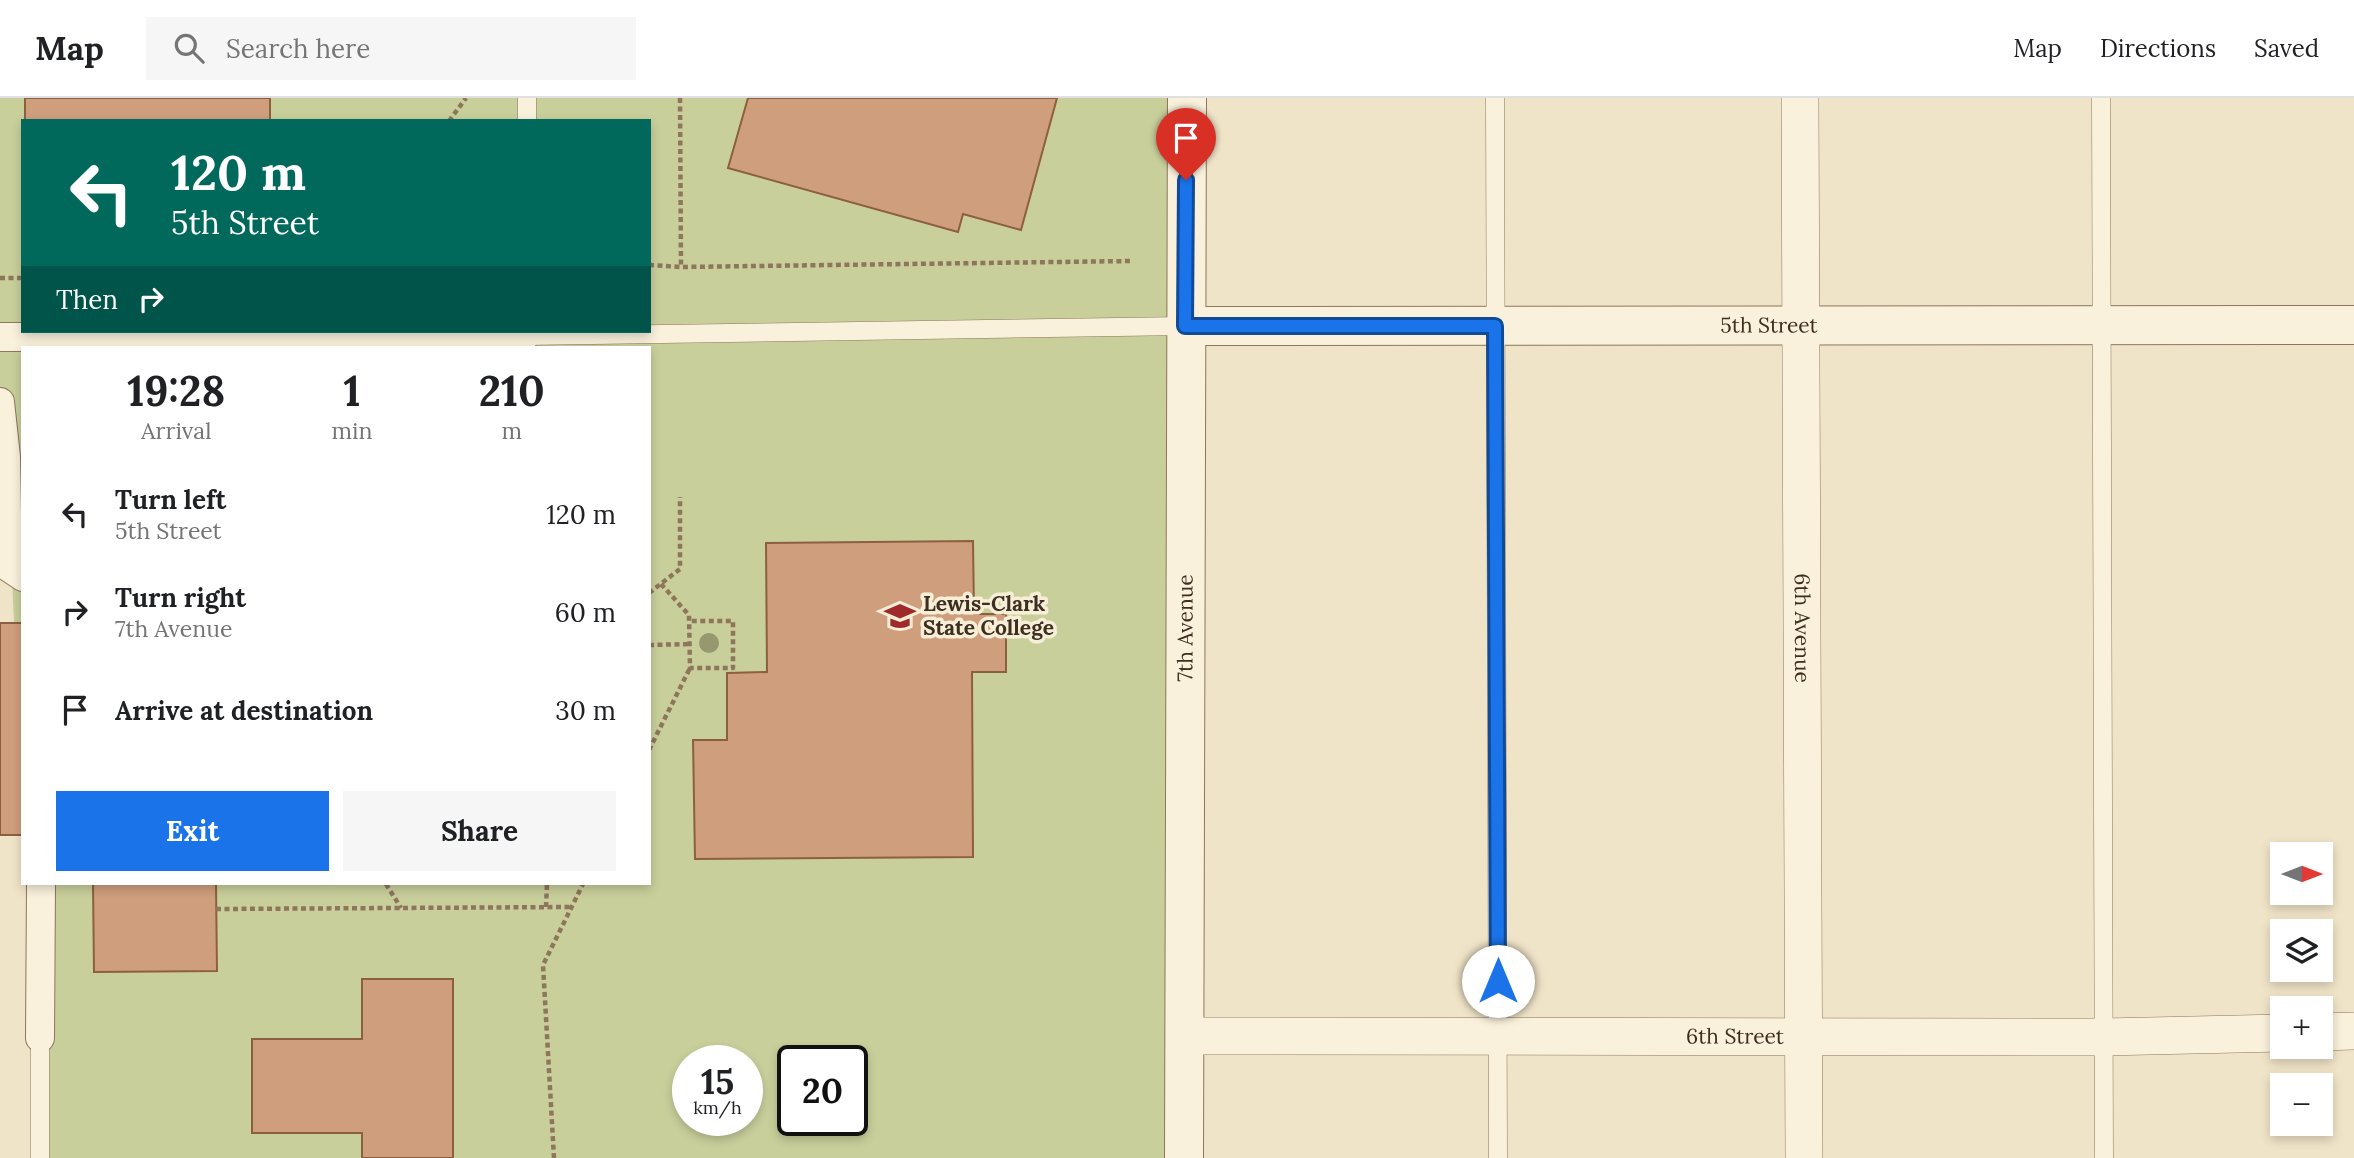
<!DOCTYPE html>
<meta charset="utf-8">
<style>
body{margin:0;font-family:Lora,serif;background:#f6f6f6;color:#202124;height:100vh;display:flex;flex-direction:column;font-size:26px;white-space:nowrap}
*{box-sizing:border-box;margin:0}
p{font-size:23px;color:#757577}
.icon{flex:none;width:38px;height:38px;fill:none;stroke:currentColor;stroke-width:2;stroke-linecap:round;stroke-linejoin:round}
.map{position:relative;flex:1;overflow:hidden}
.panel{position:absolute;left:21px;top:248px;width:630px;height:539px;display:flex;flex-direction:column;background:#fff;border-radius:0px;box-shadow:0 4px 10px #0003}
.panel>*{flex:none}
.banner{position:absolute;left:21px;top:21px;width:630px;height:214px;border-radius:0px;box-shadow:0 4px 10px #0003;background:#00695c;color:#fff;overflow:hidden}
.needle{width:46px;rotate:90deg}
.buttons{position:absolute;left:2270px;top:744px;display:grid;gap:14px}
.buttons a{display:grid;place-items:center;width:63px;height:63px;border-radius:0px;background:#fff;box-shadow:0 4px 10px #0003;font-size:35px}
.speed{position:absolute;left:672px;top:947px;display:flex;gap:14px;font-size:35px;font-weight:700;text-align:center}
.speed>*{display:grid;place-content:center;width:91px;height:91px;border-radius:50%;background:#fff;box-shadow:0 4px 10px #0003;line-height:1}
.speed small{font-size:18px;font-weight:400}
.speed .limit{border:4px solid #111;border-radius:10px;background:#fff;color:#111}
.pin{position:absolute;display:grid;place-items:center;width:60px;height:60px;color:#fff;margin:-72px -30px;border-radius:50% 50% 50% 0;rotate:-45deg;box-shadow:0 0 7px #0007}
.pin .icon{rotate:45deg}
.me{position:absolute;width:77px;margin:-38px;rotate:0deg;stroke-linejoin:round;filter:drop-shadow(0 0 5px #0008)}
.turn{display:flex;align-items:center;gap:24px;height:147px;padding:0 35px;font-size:32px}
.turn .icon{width:91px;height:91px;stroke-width:2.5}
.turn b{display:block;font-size:49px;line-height:60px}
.then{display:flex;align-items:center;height:66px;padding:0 35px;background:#0003;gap:14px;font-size:26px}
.eta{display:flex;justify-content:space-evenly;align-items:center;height:119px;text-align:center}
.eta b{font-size:42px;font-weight:800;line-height:49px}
.primary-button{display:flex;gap:14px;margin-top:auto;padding:14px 35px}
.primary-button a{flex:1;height:80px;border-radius:0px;background:#1a73e8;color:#fff;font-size:28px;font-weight:800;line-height:80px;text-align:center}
.primary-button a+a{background:#f6f6f6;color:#202124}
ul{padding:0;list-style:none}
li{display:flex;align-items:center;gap:21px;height:98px;padding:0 35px}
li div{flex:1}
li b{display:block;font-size:26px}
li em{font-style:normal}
header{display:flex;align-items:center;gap:42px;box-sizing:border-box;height:98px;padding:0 35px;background:#fff;border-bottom:2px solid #e0e0e0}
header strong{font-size:33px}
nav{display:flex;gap:38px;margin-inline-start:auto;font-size:24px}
.search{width:490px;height:63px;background:#f6f6f6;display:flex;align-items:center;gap:18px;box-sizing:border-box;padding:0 24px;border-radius:0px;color:#757577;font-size:26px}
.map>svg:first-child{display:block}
.green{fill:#c9cf9b;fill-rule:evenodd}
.building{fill:#cf9f7d;stroke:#8d5f41;stroke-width:2}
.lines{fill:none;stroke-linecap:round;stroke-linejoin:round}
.service-casing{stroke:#8d765c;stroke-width:19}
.pedestrian-casing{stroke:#8d765c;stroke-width:30}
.minor-casing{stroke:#8d765c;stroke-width:38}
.tertiary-casing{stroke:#8d765c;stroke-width:40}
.path{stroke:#8d765c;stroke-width:4.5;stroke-dasharray:5 3.5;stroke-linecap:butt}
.service{stroke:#faf1dc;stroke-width:18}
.pedestrian{stroke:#faf1dc;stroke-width:28}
.minor{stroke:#faf1dc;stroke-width:37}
.tertiary{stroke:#faf1dc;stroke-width:38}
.tree{fill:#96986f}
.route-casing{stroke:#114b97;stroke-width:18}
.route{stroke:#1a73e8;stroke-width:12}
.labels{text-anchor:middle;stroke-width:7;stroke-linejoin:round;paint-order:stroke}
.street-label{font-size:21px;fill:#3d2e20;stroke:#f7eed8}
.poi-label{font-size:21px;font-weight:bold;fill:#3d2e20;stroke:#f7eed8;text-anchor:start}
</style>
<header>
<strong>Map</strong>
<div class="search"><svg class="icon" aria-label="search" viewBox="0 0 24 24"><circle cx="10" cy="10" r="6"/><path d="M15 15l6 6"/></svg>Search here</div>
<nav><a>Map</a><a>Directions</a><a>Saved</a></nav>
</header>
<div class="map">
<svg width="2354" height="1060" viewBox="0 0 2354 1060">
<rect width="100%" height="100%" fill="#f0e4c8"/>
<path class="green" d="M 0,0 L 1188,0 L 1184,1060 L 40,1060 L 27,786 L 649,786 L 649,250 L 23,250 L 23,707 L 6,359 L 0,360 ZM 23,23 L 649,23 L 649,233 L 23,233 ZM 688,962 L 747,962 L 747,1022 L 688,1022 ZM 793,962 L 852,962 L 852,1022 L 793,1022 Z"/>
<path class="building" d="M 25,0 L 270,0 L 270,23 L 25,23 Z
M 748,0 L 1057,0 L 1021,132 L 963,116 L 958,134 L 728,70 Z
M 973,443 L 974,516 L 1006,516 L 1006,574 L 972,574 L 973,759 L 695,761 L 693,642 L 727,642 L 727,575 L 767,574 L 766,445 Z
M 0,525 L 22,525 L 22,737 L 0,737 Z
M 93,786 L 216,786 L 217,873 L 94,874 Z
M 362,881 L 453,881 L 453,1060 L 362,1060 L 362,1035 L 252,1035 L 252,941 L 362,941 Z"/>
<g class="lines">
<g class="service-casing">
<path id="service" d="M 1495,0 L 1498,1060
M 2101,0 L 2104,1060
M 527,23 L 527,0
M 525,233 L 525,238 L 1185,228
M 40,1060 L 40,940"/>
</g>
<g class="pedestrian-casing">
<path id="pedestrian" d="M 0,239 L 525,238
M 0,304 L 6,359 L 8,469 L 23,479
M 40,940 L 41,786"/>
</g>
<g class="minor-casing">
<g id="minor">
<path id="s1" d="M 1800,0 L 1804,1060"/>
<path d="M 2320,934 L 2354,933"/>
<path id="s2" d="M 1185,938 L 2104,939 L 2282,935"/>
</g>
</g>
<g class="tertiary-casing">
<g id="tertiary">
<path id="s3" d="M 1185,228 L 2354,227"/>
<path id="s4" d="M 1184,1060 L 1187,0"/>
</g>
</g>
<path class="path" d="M 680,0 L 681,169
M 449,23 L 466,0
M 649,167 L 681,169 L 1132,163
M 0,180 L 23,180
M 661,486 L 689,517 L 690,570 L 733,570 L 733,523 L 690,523
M 649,495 L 680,471 L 680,399
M 649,547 L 690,546
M 649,652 L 690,570
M 386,786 L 401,810
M 546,809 L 547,786
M 216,811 L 572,809
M 554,1060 L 543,867 L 583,786"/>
<use href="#service" class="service"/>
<use href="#pedestrian" class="pedestrian"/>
<use href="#minor" class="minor"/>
<use href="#tertiary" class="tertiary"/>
</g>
<circle class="tree" cx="709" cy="545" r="10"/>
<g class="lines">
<g class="route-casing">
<path id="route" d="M 1186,82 L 1185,228 L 1495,228 L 1498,883"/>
</g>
<use href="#route" class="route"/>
</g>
<defs>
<g id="university-bare" transform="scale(2.415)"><path d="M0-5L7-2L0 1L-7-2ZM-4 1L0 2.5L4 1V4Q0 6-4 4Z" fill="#9e2a2b" stroke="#f7eed8" stroke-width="2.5" paint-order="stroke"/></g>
</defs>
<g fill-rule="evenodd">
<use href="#university-bare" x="900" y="518"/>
</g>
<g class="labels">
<g class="street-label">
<text dy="7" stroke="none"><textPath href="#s3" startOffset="584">5th Street</textPath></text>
<text dy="7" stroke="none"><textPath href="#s4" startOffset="530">7th Avenue</textPath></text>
<text dy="7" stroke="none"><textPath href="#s1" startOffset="530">6th Avenue</textPath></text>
<text dy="7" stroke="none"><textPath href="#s2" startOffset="550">6th Street</textPath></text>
</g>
<g class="poi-label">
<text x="923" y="513">Lewis-Clark<tspan x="923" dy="24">State College</tspan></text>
</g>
</g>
</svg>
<div class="buttons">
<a><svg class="needle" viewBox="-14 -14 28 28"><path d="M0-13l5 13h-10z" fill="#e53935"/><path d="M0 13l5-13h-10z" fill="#757577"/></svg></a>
<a><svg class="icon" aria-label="layers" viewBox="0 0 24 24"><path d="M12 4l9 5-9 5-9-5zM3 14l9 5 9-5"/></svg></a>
<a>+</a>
<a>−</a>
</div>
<div class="speed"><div>15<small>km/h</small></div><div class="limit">20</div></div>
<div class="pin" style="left:1186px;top:82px;background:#d93025"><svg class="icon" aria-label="arrive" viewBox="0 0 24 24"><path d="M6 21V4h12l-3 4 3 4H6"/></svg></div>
<svg class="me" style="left:1498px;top:883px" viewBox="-20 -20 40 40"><circle r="19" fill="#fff"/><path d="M0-13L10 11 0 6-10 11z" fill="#1a73e8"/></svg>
<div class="banner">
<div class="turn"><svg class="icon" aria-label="left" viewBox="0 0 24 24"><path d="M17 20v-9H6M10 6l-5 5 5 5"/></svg><div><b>120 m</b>5th Street</div></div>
<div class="then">Then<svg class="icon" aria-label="right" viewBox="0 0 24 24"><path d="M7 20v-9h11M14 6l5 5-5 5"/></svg></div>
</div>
<section class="panel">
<div class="eta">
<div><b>19:28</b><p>Arrival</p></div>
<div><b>1</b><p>min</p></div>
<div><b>210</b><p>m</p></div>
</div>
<ul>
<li><svg class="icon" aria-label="left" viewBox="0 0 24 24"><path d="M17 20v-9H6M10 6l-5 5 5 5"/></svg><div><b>Turn left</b><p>5th Street</p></div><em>120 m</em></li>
<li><svg class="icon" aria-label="right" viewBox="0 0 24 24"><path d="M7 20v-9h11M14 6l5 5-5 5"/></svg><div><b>Turn right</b><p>7th Avenue</p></div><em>60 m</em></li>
<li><svg class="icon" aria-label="arrive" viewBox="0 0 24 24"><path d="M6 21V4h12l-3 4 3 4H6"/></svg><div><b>Arrive at destination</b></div><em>30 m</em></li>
</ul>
<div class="primary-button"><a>Exit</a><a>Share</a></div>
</section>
</div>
